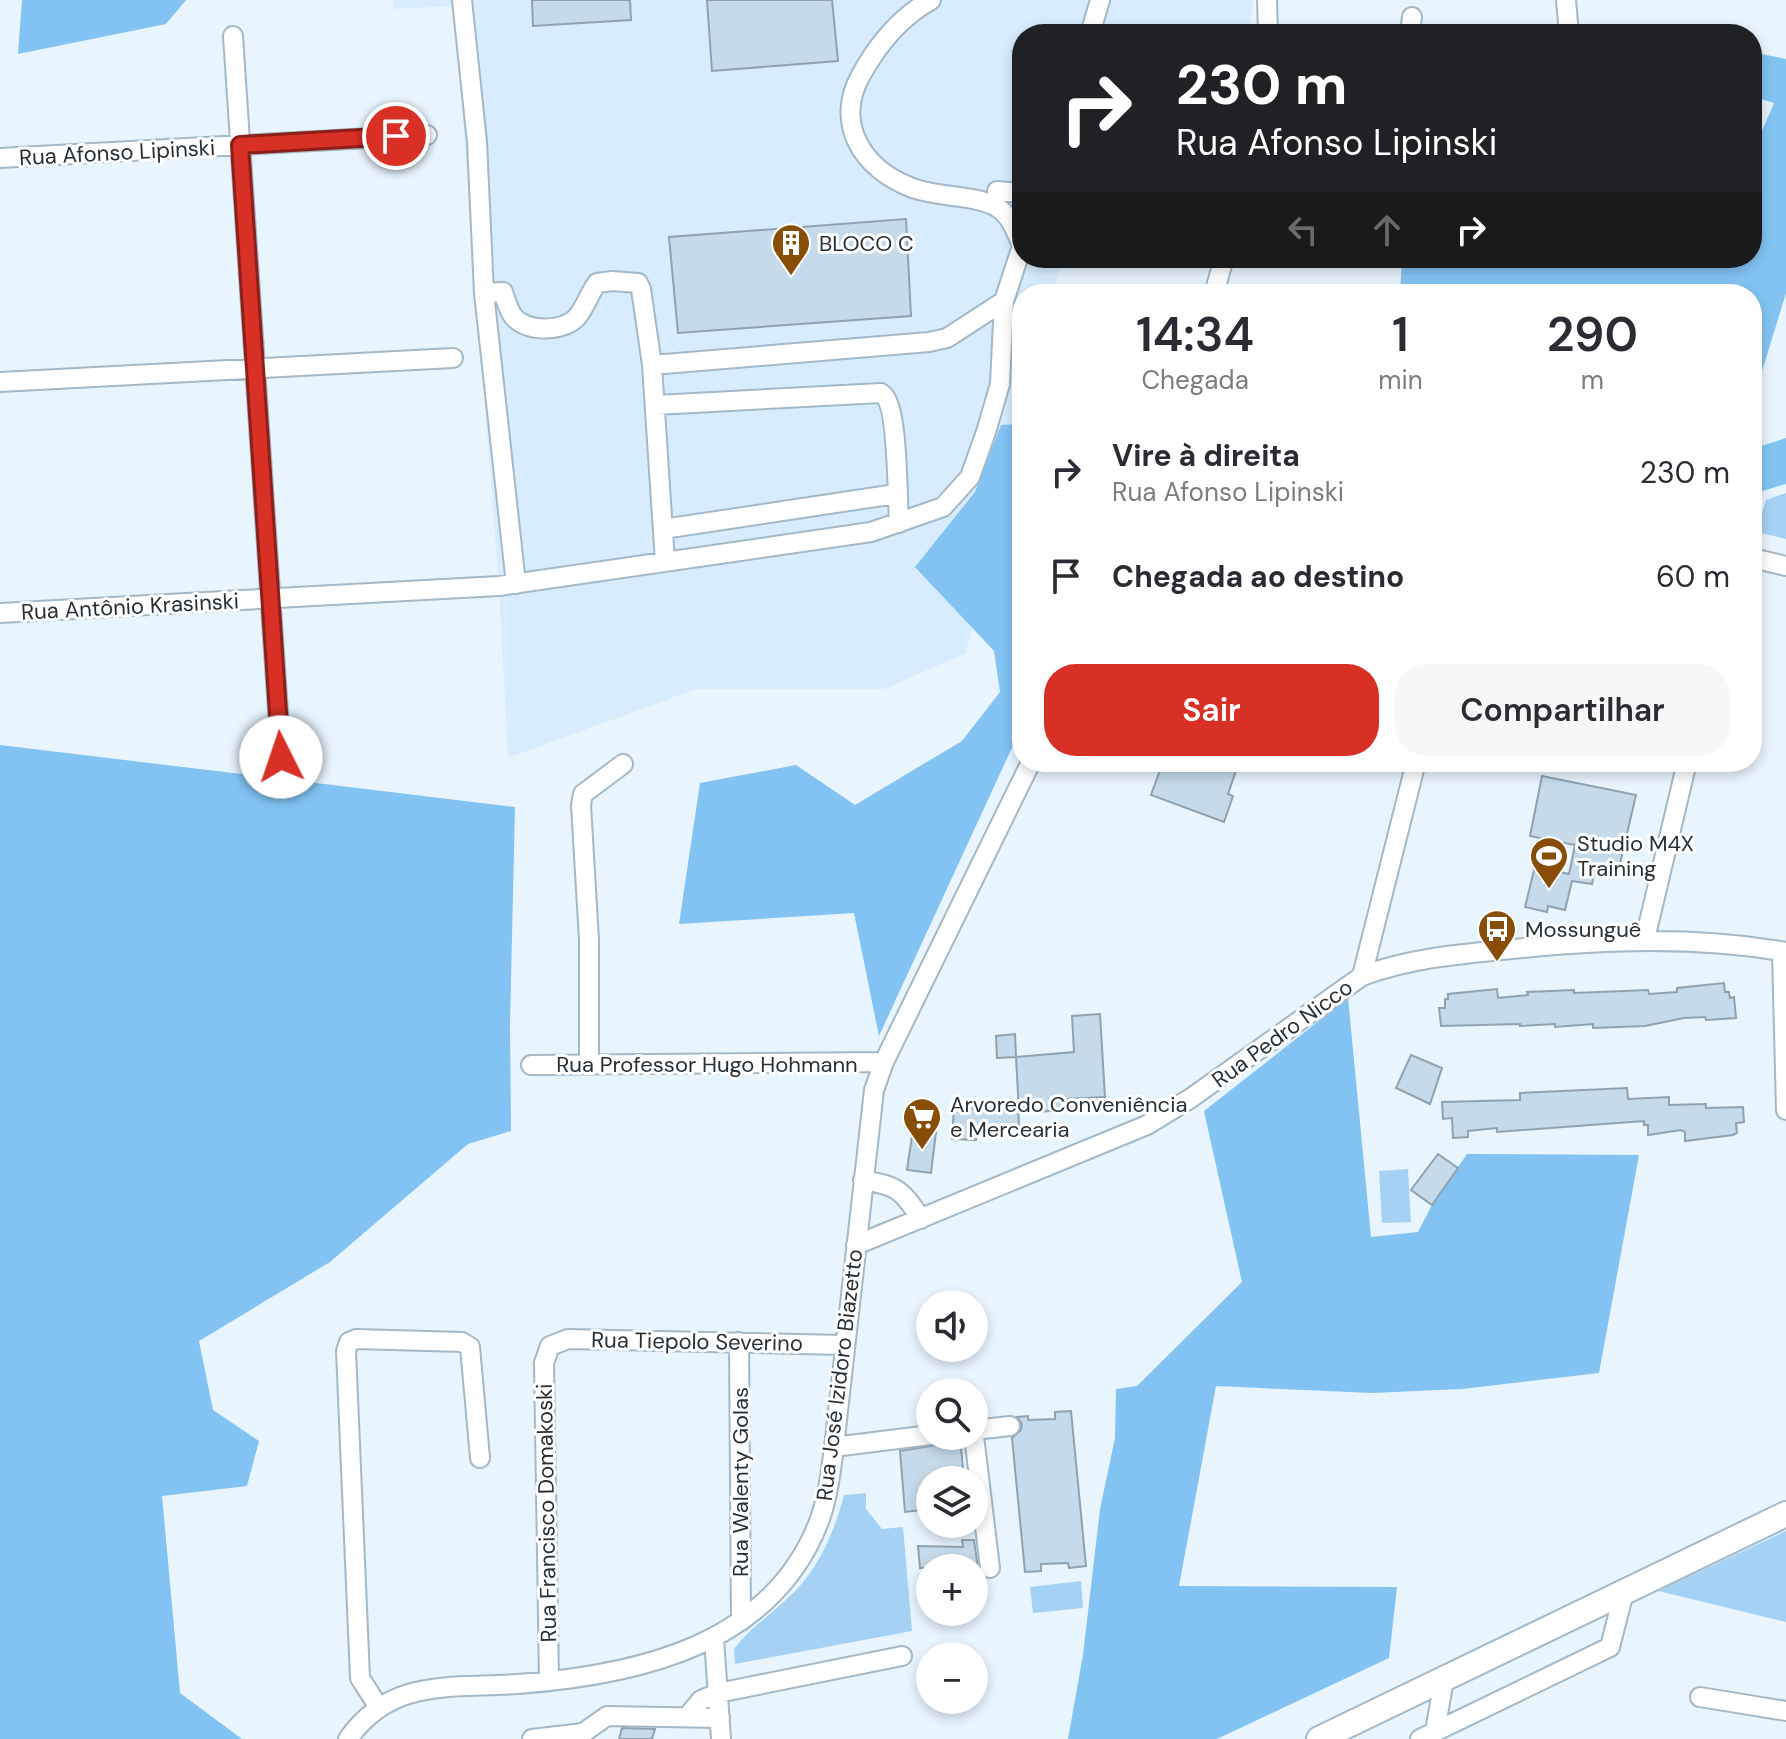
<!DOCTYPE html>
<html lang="pt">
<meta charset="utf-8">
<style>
body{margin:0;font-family:"DM Sans",sans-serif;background:#f7f7f7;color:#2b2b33;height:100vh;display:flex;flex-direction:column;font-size:30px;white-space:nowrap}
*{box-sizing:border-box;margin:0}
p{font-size:26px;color:#7c7c81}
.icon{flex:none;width:44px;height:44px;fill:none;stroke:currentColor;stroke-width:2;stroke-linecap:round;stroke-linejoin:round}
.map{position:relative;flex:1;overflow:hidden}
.sheet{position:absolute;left:1012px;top:284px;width:750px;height:488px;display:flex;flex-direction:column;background:#fff;border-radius:32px;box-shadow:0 4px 12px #0003}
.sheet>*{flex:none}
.guide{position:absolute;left:1012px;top:24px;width:750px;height:244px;border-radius:32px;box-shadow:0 4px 12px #0003;background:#202124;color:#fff;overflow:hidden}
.tools{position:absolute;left:916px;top:1290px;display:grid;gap:16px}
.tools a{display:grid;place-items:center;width:72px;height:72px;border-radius:50%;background:#fff;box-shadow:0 4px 12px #0003;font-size:40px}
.pin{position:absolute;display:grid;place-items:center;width:68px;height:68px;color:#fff;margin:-34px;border:4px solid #fff;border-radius:50%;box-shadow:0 2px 8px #0007}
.me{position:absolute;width:88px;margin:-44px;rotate:356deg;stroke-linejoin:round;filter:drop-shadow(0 0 6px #0008)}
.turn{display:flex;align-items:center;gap:28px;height:168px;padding:0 32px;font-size:36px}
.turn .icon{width:104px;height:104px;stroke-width:2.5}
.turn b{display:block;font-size:56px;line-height:68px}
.lanes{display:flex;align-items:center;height:76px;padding:0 32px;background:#0003;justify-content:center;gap:40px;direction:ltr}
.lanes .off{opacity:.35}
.eta{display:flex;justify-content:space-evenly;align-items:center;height:136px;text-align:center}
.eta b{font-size:48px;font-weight:600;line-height:56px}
.button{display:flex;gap:16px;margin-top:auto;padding:16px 32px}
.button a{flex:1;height:92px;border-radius:32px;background:#d93025;color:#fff;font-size:32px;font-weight:600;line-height:92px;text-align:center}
.button a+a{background:#f7f7f7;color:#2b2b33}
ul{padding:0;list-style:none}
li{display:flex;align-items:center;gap:24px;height:104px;padding:0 32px}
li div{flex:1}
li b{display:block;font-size:30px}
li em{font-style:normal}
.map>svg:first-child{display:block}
.built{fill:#d7edff}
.green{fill:#a5d2f4}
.forest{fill:#82c3f3}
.building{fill:#c5daea;stroke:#8fa2b2;stroke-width:2}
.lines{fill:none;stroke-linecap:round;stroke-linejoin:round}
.minor-casing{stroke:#a4b8c7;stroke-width:22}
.major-casing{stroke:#a4b8c7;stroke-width:28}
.minor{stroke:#fff;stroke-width:18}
.major{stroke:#fff;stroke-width:24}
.route-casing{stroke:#8d1f18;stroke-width:20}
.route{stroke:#d93025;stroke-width:14}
.labels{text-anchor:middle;stroke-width:6;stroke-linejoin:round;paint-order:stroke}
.street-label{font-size:22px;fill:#283036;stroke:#fff}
.poi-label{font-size:22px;fill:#283036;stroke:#fff;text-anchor:start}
</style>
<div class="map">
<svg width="1786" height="1739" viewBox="0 0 1786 1739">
<rect width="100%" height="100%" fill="#e8f4fe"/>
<path class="built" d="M 393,0 L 1253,0 L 1249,34 L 1022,34 L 1022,258 L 1062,258 L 1053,294 L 1022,294 L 1022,421 L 966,653 L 884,689 L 696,689 L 508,758 L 499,586 L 454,6 L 394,9 Z"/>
<path class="green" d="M 1786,493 L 1786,539 L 1756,532 L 1766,500 Z
M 1408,1169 L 1411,1222 L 1382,1223 L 1379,1171 Z
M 866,1493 L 866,1509 L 882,1529 L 903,1527 L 912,1631 L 735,1664 L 734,1649 C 749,1629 770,1615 788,1598 C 818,1571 834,1533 844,1495 Z
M 1786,1531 L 1786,1622 L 1658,1591 Z
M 1081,1581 L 1083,1608 L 1033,1613 L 1030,1587 Z"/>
<path class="forest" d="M 22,0 L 186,0 L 166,24 L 18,54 Z
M 1752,52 L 1786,59 L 1786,293 L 1752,404 L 1752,294 L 1400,294 L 1402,258 L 1752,258 L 1752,154 L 1774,103 L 1752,96 Z
M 1022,424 L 1022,726 L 879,1036 L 854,913 L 679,924 L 700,783 L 796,765 L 855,805 L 962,741 L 1000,692 L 994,651 L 915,567 L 975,492 L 1001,425 Z
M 1786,438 L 1786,484 L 1752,494 L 1752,449 Z
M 0,745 L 515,807 L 510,1024 L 511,1131 L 468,1144 L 330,1262 L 199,1341 L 213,1410 L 259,1441 L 247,1486 L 162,1496 L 180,1693 L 242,1739 L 0,1739 Z
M 1348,998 L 1371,1237 L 1418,1232 L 1432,1205 L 1467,1154 L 1639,1155 L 1599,1373 L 1462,1389 L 1372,1393 L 1216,1386 L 1179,1586 L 1397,1587 L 1389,1658 L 1217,1739 L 1068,1739 L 1083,1655 L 1100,1509 L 1115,1438 L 1116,1389 L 1137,1386 L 1242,1282 L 1204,1111 Z"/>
<path class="building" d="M 532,0 L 630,0 L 631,20 L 533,26 Z
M 707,0 L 832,0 L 838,61 L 712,71 Z
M 906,219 L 911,316 L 678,333 L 669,237 Z
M 1163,762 L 1239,762 L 1228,794 L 1233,796 L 1224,822 L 1151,795 Z
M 1542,776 L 1636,795 L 1619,868 L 1596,864 L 1592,884 L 1572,881 L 1565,910 L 1548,906 L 1547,912 L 1525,907 L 1535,866 L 1569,874 L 1575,845 L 1530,836 Z
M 1724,983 L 1725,992 L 1729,992 L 1730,998 L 1734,997 L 1736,1018 L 1706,1020 L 1705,1017 L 1684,1018 L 1645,1026 L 1593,1028 L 1593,1024 L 1555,1027 L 1555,1024 L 1520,1026 L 1520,1024 L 1441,1026 L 1439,1008 L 1445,1008 L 1445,999 L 1448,999 L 1448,994 L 1497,989 L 1498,998 L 1528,995 L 1527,992 L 1574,990 L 1574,993 L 1648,990 L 1649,994 L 1677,992 L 1677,988 Z
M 1100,1014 L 1105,1097 L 1066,1099 L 1066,1110 L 1019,1113 L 1016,1057 L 1074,1052 L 1072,1016 Z
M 1015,1034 L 1016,1057 L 997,1058 L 996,1036 Z
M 1411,1055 L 1442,1068 L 1430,1104 L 1396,1088 Z
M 1627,1088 L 1628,1099 L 1669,1097 L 1669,1105 L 1706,1104 L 1706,1108 L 1743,1107 L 1744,1122 L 1736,1123 L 1737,1133 L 1733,1135 L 1685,1141 L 1685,1132 L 1681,1130 L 1648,1135 L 1648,1125 L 1644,1125 L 1644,1121 L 1497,1132 L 1497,1128 L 1468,1131 L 1468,1137 L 1453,1138 L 1452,1118 L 1443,1119 L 1442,1102 L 1520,1100 L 1520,1093 Z
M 1018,1105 L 1019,1126 L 977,1126 L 976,1140 L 952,1139 L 954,1107 L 992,1110 L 992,1106 Z
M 913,1129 L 936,1132 L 931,1173 L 907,1170 Z
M 1438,1154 L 1458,1168 L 1432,1205 L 1411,1190 Z
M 1071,1411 L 1086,1566 L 1069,1568 L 1068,1563 L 1041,1564 L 1041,1571 L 1025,1572 L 1012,1438 L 1021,1430 L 1022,1424 L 1017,1417 L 1028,1416 L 1028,1420 L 1055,1419 L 1055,1412 Z
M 943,1437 L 960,1437 L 964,1480 L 927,1482 L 929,1503 L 921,1503 L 921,1510 L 905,1512 L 900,1451 L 943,1444 Z
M 962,1540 L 974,1540 L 978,1568 L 920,1568 L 918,1546 L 963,1547 Z
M 622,1728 L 655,1729 L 652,1739 L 619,1739 Z"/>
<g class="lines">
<g class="minor-casing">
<path id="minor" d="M 462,0 L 477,142 L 484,293 L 516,584
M 931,0 C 900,17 878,44 861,75 C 834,123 862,168 910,187 C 937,198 970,194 995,206 C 1010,214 1016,231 1022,246
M 1267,0 L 1268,34
M 1566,0 L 1569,34
M 1090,34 L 1100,0
M 1410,34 L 1412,17
M 233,36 L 281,757
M 0,158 L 427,135
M 997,191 L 1022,193
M 484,293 L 503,292 C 506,300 508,309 513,316 C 526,333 564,332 577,317 C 586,306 589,294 597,283 L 612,281 L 638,283 L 641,289 L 652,365 L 929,342 L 947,338 L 1004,301
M 1214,294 L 1224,258
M 652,365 L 665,562
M 0,382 L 453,358
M 656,405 L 881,393 C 899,402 897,499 899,523
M 663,529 L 896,494
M 1752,558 L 1786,566
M 0,613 L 499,586 L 871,532 L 943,507 L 970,477 L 986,432 L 1000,384 L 1004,301 L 1022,246
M 1645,939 L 1687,762
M 1782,952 L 1786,1110
M 1362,976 L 1416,762
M 531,1065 L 884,1062
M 589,1065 L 589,940 L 581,805 L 583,794 L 623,764
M 863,1180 C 898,1186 902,1190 921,1219
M 856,1245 L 1147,1125 L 1191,1098 L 1362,976 C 1411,958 1460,954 1512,949 C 1604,940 1694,936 1786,952
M 739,1342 L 741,1621
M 974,1430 L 1010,1426
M 974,1436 L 990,1568
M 834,1447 L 930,1435
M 714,1639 L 721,1739
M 549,1681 L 544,1363 L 550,1346 L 568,1339 L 845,1345
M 1700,1697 L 1786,1711
M 378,1706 L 360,1678 L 346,1351 L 349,1342 L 356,1339 L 462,1342 L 470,1347 L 480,1458
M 688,1716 L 701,1700 L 718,1693 L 902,1656
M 1435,1732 L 1444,1679
M 348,1739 C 392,1677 451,1689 518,1684 C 639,1675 773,1645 820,1519 C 828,1496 831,1471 834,1447 L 874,1090 L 884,1062 L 1031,762
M 532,1739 L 583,1733 L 607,1716 L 720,1718
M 1420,1739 L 1610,1647 L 1624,1592"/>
</g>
<g class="major-casing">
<path id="major" d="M 1319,1739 L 1786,1514"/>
</g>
<use href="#minor" class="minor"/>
<use href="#major" class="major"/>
</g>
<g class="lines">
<g class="route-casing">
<path id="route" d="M 281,757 L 240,145 L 396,136"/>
</g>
<use href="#route" class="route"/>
</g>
<defs>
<g id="building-pin" transform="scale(2)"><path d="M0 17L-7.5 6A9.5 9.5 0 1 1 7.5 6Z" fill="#884d07" stroke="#fff"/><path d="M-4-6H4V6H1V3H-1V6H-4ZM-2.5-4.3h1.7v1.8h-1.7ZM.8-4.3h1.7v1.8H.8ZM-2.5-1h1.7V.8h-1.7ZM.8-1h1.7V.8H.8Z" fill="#fff"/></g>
<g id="stadium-pin" transform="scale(2)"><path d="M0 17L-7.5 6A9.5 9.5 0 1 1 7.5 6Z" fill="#884d07" stroke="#fff"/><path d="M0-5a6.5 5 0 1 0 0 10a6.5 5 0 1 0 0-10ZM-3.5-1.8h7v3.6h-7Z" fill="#fff"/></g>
<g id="bus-pin" transform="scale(2)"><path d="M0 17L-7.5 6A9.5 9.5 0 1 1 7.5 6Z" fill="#884d07" stroke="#fff"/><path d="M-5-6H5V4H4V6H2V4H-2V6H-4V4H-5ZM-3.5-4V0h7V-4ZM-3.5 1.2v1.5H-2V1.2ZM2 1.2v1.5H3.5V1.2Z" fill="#fff"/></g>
<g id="supermarket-pin" transform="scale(2)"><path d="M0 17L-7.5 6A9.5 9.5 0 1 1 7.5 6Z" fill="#884d07" stroke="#fff"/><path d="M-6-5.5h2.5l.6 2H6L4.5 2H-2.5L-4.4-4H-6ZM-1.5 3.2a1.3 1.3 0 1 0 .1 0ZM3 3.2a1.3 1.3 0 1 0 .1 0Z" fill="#fff"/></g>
</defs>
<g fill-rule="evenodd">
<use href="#building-pin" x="791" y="243"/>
<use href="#stadium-pin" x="1549" y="856"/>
<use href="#bus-pin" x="1497" y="929"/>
<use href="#supermarket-pin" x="922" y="1117"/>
</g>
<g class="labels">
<g class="street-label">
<text transform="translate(117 152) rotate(-3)" y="8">Rua Afonso Lipinski</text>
<text transform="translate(130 606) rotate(-3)" y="8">Rua Antônio Krasinski</text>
<text transform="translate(1282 1033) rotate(-36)" y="8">Rua Pedro Nicco</text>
<text x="707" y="1072">Rua Professor Hugo Hohmann</text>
<text transform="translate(697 1341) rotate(1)" y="8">Rua Tiepolo Severino</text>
<text transform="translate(839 1375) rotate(-83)" y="8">Rua José Izidoro Biazetto</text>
<text transform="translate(740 1482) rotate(-90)" y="8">Rua Walenty Golas</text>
<text transform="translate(546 1513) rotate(-91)" y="8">Rua Francisco Domakoski</text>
</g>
<g class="poi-label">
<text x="819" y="251">BLOCO C</text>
<text x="1577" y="851">Studio M4X<tspan x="1577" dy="25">Training</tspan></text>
<text x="1525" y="937">Mossunguê</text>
<text x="950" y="1112">Arvoredo Conveniência<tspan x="950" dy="25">e Mercearia</tspan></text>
</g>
</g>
</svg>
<div class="tools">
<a><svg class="icon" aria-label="sound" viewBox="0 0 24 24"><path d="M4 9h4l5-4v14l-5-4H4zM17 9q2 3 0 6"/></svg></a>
<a><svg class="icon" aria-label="search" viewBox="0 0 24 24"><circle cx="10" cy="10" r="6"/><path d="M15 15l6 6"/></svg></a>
<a><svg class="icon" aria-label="layers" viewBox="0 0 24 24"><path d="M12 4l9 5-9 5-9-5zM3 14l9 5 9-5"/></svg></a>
<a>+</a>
<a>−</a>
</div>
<div class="pin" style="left:396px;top:136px;background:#d93025"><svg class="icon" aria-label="arrive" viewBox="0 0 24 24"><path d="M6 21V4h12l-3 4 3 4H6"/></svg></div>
<svg class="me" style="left:281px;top:757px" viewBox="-20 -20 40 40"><circle r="19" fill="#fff"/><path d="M0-13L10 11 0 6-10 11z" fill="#d93025"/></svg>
<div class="guide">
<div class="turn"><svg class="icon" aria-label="right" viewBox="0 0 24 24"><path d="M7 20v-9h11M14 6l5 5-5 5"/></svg><div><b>230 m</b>Rua Afonso Lipinski</div></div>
<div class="lanes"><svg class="icon off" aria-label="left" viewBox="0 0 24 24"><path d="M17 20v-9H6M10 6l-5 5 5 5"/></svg><svg class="icon off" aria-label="ahead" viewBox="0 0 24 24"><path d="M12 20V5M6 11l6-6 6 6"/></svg><svg class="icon" aria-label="right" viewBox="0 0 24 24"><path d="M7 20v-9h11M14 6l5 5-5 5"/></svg></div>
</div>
<section class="sheet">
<div class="eta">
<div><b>14:34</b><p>Chegada</p></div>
<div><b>1</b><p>min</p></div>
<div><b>290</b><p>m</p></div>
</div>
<ul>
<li><svg class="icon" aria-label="right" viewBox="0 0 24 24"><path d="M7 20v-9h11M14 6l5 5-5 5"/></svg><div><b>Vire à direita</b><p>Rua Afonso Lipinski</p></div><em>230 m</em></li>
<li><svg class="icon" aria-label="arrive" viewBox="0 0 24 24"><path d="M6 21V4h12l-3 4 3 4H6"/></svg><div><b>Chegada ao destino</b></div><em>60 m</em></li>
</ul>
<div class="button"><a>Sair</a><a>Compartilhar</a></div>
</section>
</div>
